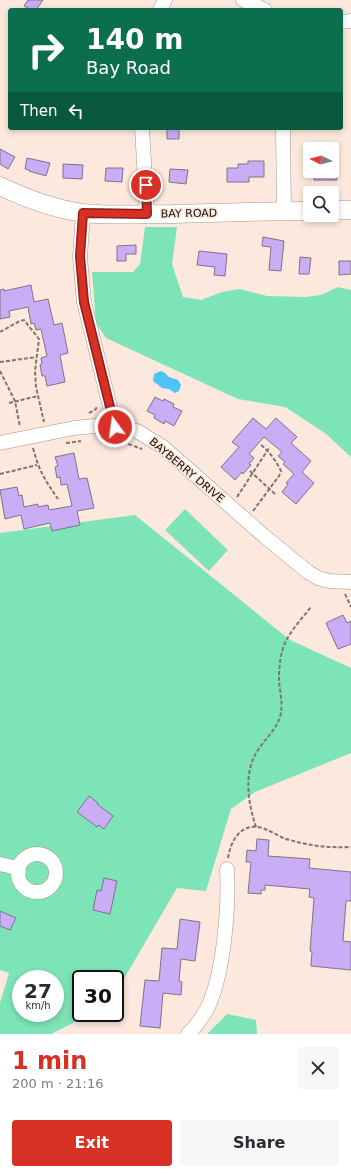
<!DOCTYPE html>
<meta charset="utf-8">
<style>
body{margin:0;font-family:"DejaVu Sans",sans-serif;background:#f7f7f7;color:#2b2b33;height:100vh;display:flex;flex-direction:column;font-size:15px;white-space:nowrap}
*{box-sizing:border-box;margin:0}
p{font-size:13px;color:#7c7c81}
.icon{flex:none;width:22px;height:22px;fill:none;stroke:currentColor;stroke-width:2;stroke-linecap:round;stroke-linejoin:round}
.map{position:relative;height:1034px;overflow:hidden}
.side{display:flex;flex-direction:column;background:#fff;flex:1}
.side>*{flex:none}
.banner{position:absolute;left:8px;top:8px;width:335px;height:122px;border-radius:4px;box-shadow:0 2px 6px #0003;background:#0b6e4f;color:#fff;overflow:hidden}
.needle{width:26px;rotate:276deg}
.buttons{position:absolute;left:303px;top:142px;display:grid;gap:8px}
.buttons a{display:grid;place-items:center;width:36px;height:36px;border-radius:4px;background:#fff;box-shadow:0 2px 6px #0003;font-size:20px}
.speed{position:absolute;left:12px;top:970px;display:flex;gap:8px;font-size:20px;font-weight:700;text-align:center}
.speed>*{display:grid;place-content:center;width:52px;height:52px;border-radius:50%;background:#fff;box-shadow:0 2px 6px #0003;line-height:1}
.speed small{font-size:10px;font-weight:400}
.speed .limit{border:2px solid #111;border-radius:6px;background:#fff;color:#111}
.pin{position:absolute;display:grid;place-items:center;width:34px;height:34px;color:#fff;margin:-17px;border:2px solid #fff;border-radius:50%;box-shadow:0 1px 4px #0007}
.me{position:absolute;width:44px;margin:-22px;rotate:346deg;stroke-linejoin:round;filter:drop-shadow(0 0 3px #0008)}
.turn{display:flex;align-items:center;gap:14px;height:84px;padding:0 12px;font-size:18px}
.turn .icon{width:52px;height:52px;stroke-width:2.5}
.turn b{display:block;font-size:28px;line-height:34px}
.then{display:flex;align-items:center;height:38px;padding:0 12px;background:#0003;gap:8px;font-size:15px}
.round{display:grid;place-items:center;flex:none;width:42px;height:42px;border-radius:4px;background:#f7f7f7}
.overview{display:flex;align-items:center;justify-content:space-between;height:68px;padding:0 12px}
h1{font-size:24px;font-weight:700;line-height:30px;color:#d93025}
.primary-button{display:flex;gap:8px;margin-top:auto;padding:8px 12px}
.primary-button a{flex:1;height:46px;border-radius:4px;background:#d93025;color:#fff;font-size:16px;font-weight:700;line-height:46px;text-align:center}
.primary-button a+a{background:#f7f7f7;color:#2b2b33}
.map>svg:first-child{display:block}
.green{fill:#7ce4b6;fill-rule:evenodd}
.water{fill:#4dc3f9}
.building{fill:#c9adf5;stroke:#7c748a}
.lines{fill:none;stroke-linecap:round;stroke-linejoin:round}
.minor-casing{stroke:#aa9385;stroke-width:15}
.major-casing{stroke:#aa9385;stroke-width:19}
.path{stroke:#83756d;stroke-width:2;stroke-dasharray:4 2;stroke-linecap:butt}
.minor{stroke:#fff;stroke-width:14}
.major{stroke:#fff;stroke-width:18}
.route-casing{stroke:#8d1f18;stroke-width:10}
.route{stroke:#d93025;stroke-width:7}
.labels{text-anchor:middle;stroke-width:3.5;stroke-linejoin:round;paint-order:stroke}
.street-label{font-size:11px;fill:#150d08;stroke:#fce8dc}
</style>
<div class="map">
<svg width="351" height="1034" viewBox="0 0 351 1034">
<rect width="100%" height="100%" fill="#fce8dc"/>
<path class="green" d="M 145,227 L 177,227 L 172,264 L 183,297 L 201,300 L 222,292 L 240,289 L 267,296 L 306,297 L 321,295 L 338,287 L 351,290 L 351,457 L 325,433 L 285,407 L 238,399 L 106,338 L 96,323 L 92,272 L 133,272 L 140,264 Z
M 185,509 L 228,550 L 209,571 L 165,530 Z
M 135,515 L 290,640 L 351,668 L 351,753 L 255,792 L 231,809 L 206,891 L 177,888 L 115,994 L 115,979 L 81,979 L 81,1013 L 93,1013 L 51,1034 L 0,1034 L 0,1003 L 9,973 L 0,970 L 0,533 ZM 21,979 L 55,979 L 55,1013 L 21,1013 Z
M 227,1014 L 256,1020 L 257,1034 L 207,1034 Z"/>
<path class="water" d="M 161,371 L 165,373 L 169,377 L 178,380 L 181,385 L 179,391 L 175,393 L 169,389 L 162,388 L 153,381 L 154,374 Z"/>
<path class="building" d="M 28,0 L 43,0 L 36,10 L 31,10 L 24,6 Z
M 167,128 L 179,128 L 179,139 L 167,139 Z
M 0,149 L 15,157 L 8,169 L 0,164 Z
M 27,158 L 50,163 L 46,176 L 29,171 L 29,170 L 25,169 Z
M 248,161 L 264,161 L 264,177 L 249,177 L 249,182 L 227,182 L 227,168 L 238,168 L 238,164 L 248,164 Z
M 63,164 L 83,165 L 82,179 L 63,178 Z
M 106,168 L 123,168 L 122,182 L 105,181 Z
M 170,169 L 188,170 L 186,184 L 169,182 Z
M 314,171 L 336,171 L 337,180 L 314,180 Z
M 263,237 L 284,241 L 281,271 L 269,270 L 271,247 L 262,246 Z
M 136,245 L 136,254 L 126,254 L 126,261 L 117,261 L 117,246 Z
M 199,251 L 227,254 L 225,276 L 214,275 L 215,267 L 197,265 Z
M 300,257 L 311,258 L 309,274 L 299,274 Z
M 339,261 L 351,261 L 351,274 L 339,275 Z
M 31,285 L 34,302 L 48,299 L 54,325 L 62,323 L 68,353 L 60,355 L 65,382 L 47,386 L 45,376 L 42,376 L 40,365 L 42,364 L 41,358 L 47,356 L 41,329 L 36,330 L 34,323 L 31,324 L 28,307 L 9,311 L 10,317 L 0,319 L 0,290 L 4,289 L 4,291 Z
M 155,397 L 163,401 L 164,399 L 174,404 L 173,407 L 182,411 L 174,426 L 165,421 L 164,424 L 154,418 L 155,415 L 147,411 Z
M 253,418 L 266,429 L 276,418 L 297,437 L 291,443 L 311,461 L 302,472 L 314,483 L 296,504 L 282,492 L 288,484 L 286,483 L 294,474 L 283,464 L 285,462 L 278,456 L 282,452 L 264,437 L 249,454 L 254,458 L 249,464 L 251,465 L 243,474 L 242,472 L 235,480 L 221,467 L 239,447 L 232,442 Z
M 74,453 L 79,479 L 87,478 L 94,508 L 77,511 L 80,525 L 52,531 L 50,523 L 24,529 L 21,515 L 5,519 L 0,490 L 17,487 L 19,496 L 22,495 L 24,507 L 38,504 L 38,507 L 48,505 L 49,510 L 72,506 L 67,484 L 61,485 L 60,477 L 57,478 L 55,467 L 58,466 L 55,457 Z
M 343,615 L 347,623 L 351,621 L 351,644 L 338,649 L 326,623 Z
M 89,796 L 98,803 L 97,804 L 113,816 L 104,829 L 99,825 L 97,827 L 77,812 Z
M 257,839 L 269,840 L 268,856 L 310,859 L 309,868 L 351,872 L 351,901 L 346,901 L 343,941 L 351,942 L 351,970 L 311,966 L 312,951 L 310,951 L 314,898 L 309,897 L 310,889 L 265,885 L 265,890 L 261,890 L 261,894 L 248,893 L 251,862 L 246,862 L 247,850 L 256,851 Z
M 104,878 L 117,881 L 110,914 L 93,910 L 97,890 L 101,891 Z
M 0,911 L 16,918 L 10,930 L 0,926 Z
M 180,919 L 200,922 L 195,961 L 181,959 L 179,981 L 182,982 L 181,995 L 163,993 L 160,1028 L 140,1026 L 145,980 L 159,981 L 162,948 L 177,949 Z"/>
<g class="lines">
<g class="minor-casing">
<path id="minor" d="M 243,0 L 265,10
M 160,10 L 165,0
M 341,22 L 351,21
M 142,128 L 147,214
M 283,128 L 284,211
M 83,213 L 80,257 L 84,302 L 115,427
M 0,443 L 74,428 L 95,426 L 119,427 L 137,431 L 163,447 L 264,536 L 308,572 L 318,578 L 329,581 L 351,582
M18 873a19 19 0 1 1 38 0a19 19 0 1 1-38 0Z
M 0,864 L 13,867 L 19,871
M 188,1034 C 196,1026 203,1017 208,1007 C 224,972 229,907 227,869"/>
</g>
<g class="major-casing">
<path id="major" d="M 0,186 C 27,199 54,209 84,213 C 113,216 144,214 173,214 C 218,213 264,211 310,211
M 332,210 L 351,210"/>
</g>
<path class="path" d="M 0,332 L 18,322 L 24,320 L 39,339 L 35,371 L 36,387 L 44,422
M 0,362 L 37,357
M 0,371 L 15,401 L 20,427
M 9,403 L 38,396
M 89,413 L 96,409 L 97,406
M 117,440 L 142,449
M 66,443 L 81,441
M 33,448 C 39,471 45,480 58,499
M 250,471 L 276,495
M 0,474 L 37,465
M 237,497 L 269,448
M 253,511 L 279,476 L 281,471 C 276,461 270,452 261,445
M 345,594 L 351,607
M 256,827 C 248,803 243,772 258,750 C 265,739 276,730 280,717 C 284,703 279,691 279,678 C 279,666 281,649 287,639 C 293,628 303,617 311,607
M 228,858 C 231,840 241,822 262,828 C 272,831 280,838 290,840 C 310,846 330,848 351,847"/>
<use href="#minor" class="minor"/>
<use href="#major" class="major"/>
</g>
<g class="lines">
<g class="route-casing">
<path id="route" d="M 115,427 L 84,302 L 80,256 L 83,213 L 147,214 L 146,185"/>
</g>
<use href="#route" class="route"/>
</g>
<g class="labels">
<g class="street-label">
<text transform="translate(189 213) rotate(-1)" y="4">BAY ROAD</text>
<text transform="translate(187 470) rotate(40)" y="4">BAYBERRY DRIVE</text>
</g>
</g>
</svg>
<div class="buttons">
<a><svg class="needle" viewBox="-14 -14 28 28"><path d="M0-13l5 13h-10z" fill="#e53935"/><path d="M0 13l5-13h-10z" fill="#7c7c81"/></svg></a>
<a><svg class="icon" aria-label="search" viewBox="0 0 24 24"><circle cx="10" cy="10" r="6"/><path d="M15 15l6 6"/></svg></a>
</div>
<div class="speed"><div>27<small>km/h</small></div><div class="limit">30</div></div>
<div class="pin" style="left:146px;top:185px;background:#d93025"><svg class="icon" aria-label="arrive" viewBox="0 0 24 24"><path d="M6 21V4h12l-3 4 3 4H6"/></svg></div>
<svg class="me" style="left:115px;top:427px" viewBox="-20 -20 40 40"><circle r="17" fill="#d93025" stroke="#fff" stroke-width="3"/><path d="M0-11L8 9 0 5-8 9z" fill="#fff"/></svg>
<div class="banner">
<div class="turn"><svg class="icon" aria-label="right" viewBox="0 0 24 24"><path d="M7 20v-9h11M14 6l5 5-5 5"/></svg><div><b>140 m</b>Bay Road</div></div>
<div class="then">Then<svg class="icon" aria-label="left" viewBox="0 0 24 24"><path d="M17 20v-9H6M10 6l-5 5 5 5"/></svg></div>
</div>
</div>
<section class="side">
<div class="overview"><div><h1>1 min</h1><p>200 m · 21:16</p></div><a class="round"><svg class="icon" aria-label="close" viewBox="0 0 24 24"><path d="M6 6l12 12M18 6L6 18"/></svg></a></div>
<div class="primary-button"><a>Exit</a><a>Share</a></div>
</section>
